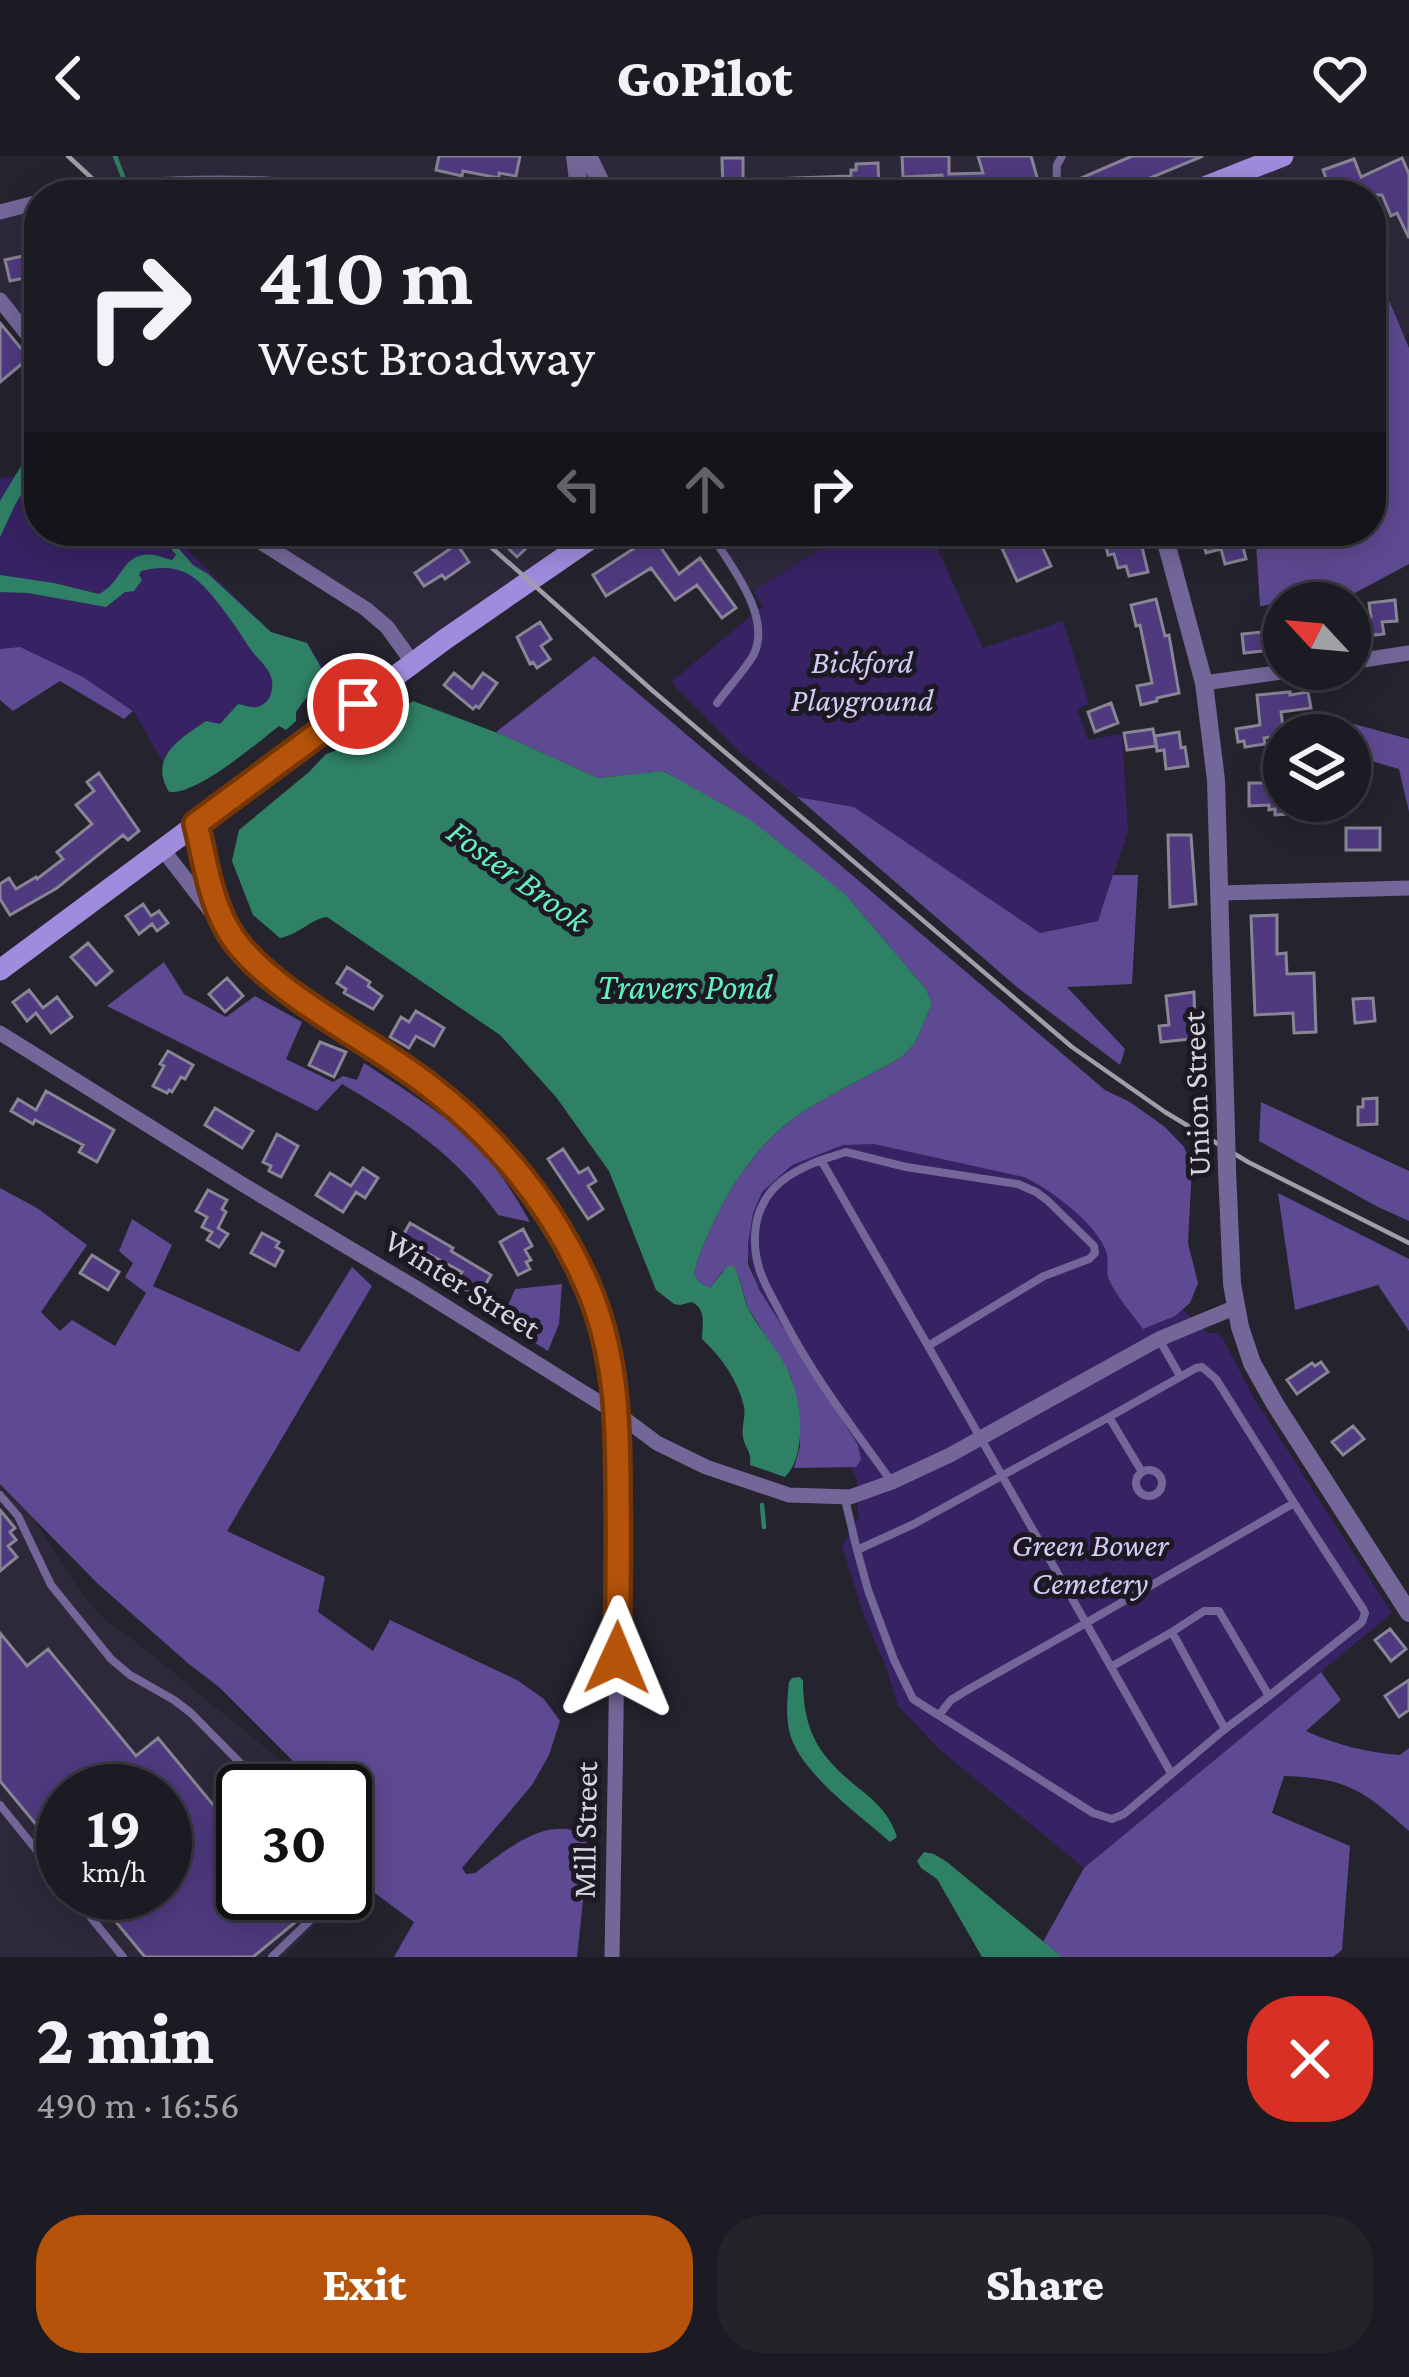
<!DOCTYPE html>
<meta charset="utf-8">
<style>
body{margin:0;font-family:"Crimson Pro",serif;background:#25232a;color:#f1f3f6;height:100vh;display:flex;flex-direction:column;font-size:45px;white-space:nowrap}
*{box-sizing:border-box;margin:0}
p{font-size:39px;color:#a0a1a5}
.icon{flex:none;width:66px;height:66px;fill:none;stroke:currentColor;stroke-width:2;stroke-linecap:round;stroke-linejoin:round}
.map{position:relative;height:1801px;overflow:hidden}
.panel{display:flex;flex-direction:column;background:#1c1a22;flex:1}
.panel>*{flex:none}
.top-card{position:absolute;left:24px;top:24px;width:1362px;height:366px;border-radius:48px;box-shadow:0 6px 30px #0003,0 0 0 3px #3a3840;background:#1c1a22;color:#f1f3f6;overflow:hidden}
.needle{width:78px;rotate:296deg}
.fabs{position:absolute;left:1263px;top:426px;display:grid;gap:24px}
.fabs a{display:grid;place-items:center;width:108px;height:108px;border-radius:50%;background:#1c1a22;box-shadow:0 6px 30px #0003,0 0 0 3px #3a3840;font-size:60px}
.speed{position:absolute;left:36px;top:1608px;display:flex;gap:24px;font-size:60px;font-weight:700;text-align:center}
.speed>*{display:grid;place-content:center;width:156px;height:156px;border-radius:50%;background:#1c1a22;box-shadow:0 6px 30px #0003,0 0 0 3px #3a3840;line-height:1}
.speed small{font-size:30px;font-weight:400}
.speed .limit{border:6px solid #111;border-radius:18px;background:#fff;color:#111}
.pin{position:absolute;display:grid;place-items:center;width:102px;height:102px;color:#fff;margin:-51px;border:6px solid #fff;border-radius:50%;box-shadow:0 3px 12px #0007}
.me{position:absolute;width:132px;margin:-66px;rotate:1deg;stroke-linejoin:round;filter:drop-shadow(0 0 9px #0008)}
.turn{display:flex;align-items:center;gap:42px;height:252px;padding:0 36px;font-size:54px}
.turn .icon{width:156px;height:156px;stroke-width:2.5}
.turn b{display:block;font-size:84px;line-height:102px}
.lanes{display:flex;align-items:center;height:114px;padding:0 36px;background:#0003;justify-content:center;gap:60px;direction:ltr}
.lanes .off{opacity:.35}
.round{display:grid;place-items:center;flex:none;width:126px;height:126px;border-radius:48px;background:#25232a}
.summary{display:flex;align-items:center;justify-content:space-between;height:204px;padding:0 36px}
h1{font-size:72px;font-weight:800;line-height:90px}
.cta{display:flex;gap:24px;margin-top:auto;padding:24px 36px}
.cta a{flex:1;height:138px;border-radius:48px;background:#b45309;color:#fff;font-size:48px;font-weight:800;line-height:138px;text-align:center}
.cta a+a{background:#25232a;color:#f1f3f6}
header{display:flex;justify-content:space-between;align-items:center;height:156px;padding:0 36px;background:#1c1a22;font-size:54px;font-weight:800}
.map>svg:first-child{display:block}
.built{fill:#2d293b;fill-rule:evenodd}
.green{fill:#372263}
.forest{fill:#5e4a92}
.water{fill:#2f8165}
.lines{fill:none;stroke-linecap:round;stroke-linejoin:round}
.stream{stroke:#2f8165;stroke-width:4.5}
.building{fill:#4f3a80;stroke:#888594;stroke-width:3}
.service{stroke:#736799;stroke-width:8}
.minor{stroke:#736799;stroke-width:15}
.tertiary{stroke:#736799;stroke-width:18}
.secondary{stroke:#a08cdd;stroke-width:21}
.rail{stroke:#a09fa7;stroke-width:4.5}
.tertiary-bridge{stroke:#736799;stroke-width:18}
.route-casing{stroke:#753606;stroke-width:30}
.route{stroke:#b45309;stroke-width:21}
.labels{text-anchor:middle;stroke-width:10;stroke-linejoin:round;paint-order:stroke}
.park-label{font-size:33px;font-style:italic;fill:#d4ccf5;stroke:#1c1924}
.street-label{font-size:33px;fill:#d6d5dc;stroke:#1c1924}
.water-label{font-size:36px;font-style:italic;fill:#61f2c0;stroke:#1c1924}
</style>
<header><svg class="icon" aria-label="back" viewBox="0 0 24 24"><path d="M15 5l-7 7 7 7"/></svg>GoPilot<svg class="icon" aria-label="heart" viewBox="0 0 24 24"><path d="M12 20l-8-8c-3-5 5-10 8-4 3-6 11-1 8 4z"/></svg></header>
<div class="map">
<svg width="1409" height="1801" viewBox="0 0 1409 1801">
<rect width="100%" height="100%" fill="#25232e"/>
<path class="built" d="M 68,0 L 1409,0 L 1409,177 L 1404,181 L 1374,107 L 1371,108 L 1371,39 L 66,39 L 103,33 Z
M 39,46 L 39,193 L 0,144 L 0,56 Z
M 243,375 L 606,375 L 423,500 L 349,441 Z
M 710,375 L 849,375 L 753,435 L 739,422 Z
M 0,1328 L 34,1363 L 67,1416 L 99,1459 L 142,1491 L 318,1635 L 243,1635 L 243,1737 L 343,1737 L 335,1750 L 283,1801 L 0,1801 ZM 63,1635 L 165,1635 L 165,1737 L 63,1737 Z"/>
<path class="green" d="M 39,318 L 39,375 L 168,375 L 271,476 L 307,487 L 326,515 L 325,529 L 180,636 L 133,554 L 83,521 L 20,491 L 0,493 L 0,322 Z
M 849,375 L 929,375 L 983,492 L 1063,465 L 1089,548 L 1077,553 L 1088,584 L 1122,578 L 1128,675 L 1098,765 L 1040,777 L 854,651 L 797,641 L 742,598 L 671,526 L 763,450 L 753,435 Z
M 943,931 L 1208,1177 L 1216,1177 L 1223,1183 L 1254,1242 L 1392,1457 L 1084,1712 L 940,1594 L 898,1550 L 886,1511 L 864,1460 L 842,1390 L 859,1361 L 857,1349 L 860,1345 L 856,1321 L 755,1124 L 747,1096 L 752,1035 L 776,1009 Z"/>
<path class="forest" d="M 1373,106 L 1409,192 L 1409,408 L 1353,438 L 1260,450 L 1256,387 L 1272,375 L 1371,375 L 1371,108 Z
M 20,491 L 83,521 L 133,555 L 124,563 L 60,525 L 13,555 L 0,544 L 0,493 Z
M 594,500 L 1105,934 L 1130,946 L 1165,971 L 1184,991 L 1192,1010 L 1188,1087 L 1198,1127 L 1190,1147 L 1175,1160 L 1143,1173 C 1132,1158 1118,1142 1110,1126 C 1105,1117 1109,1107 1107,1098 C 1099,1069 1050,1033 1024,1021 L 874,988 L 843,989 L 792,1009 L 762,1036 L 753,1057 L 748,1088 L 748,1108 L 760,1135 L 858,1289 L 861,1304 L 856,1311 L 794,1312 L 800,1290 L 800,1268 L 791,1221 L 748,1152 L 739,1121 L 723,1115 L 710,1132 L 699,1126 L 694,1118 L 697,1106 C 718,1049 751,989 804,955 C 836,935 871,919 903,900 L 915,887 L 932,848 L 926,833 L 845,738 L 664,615 L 598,622 L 496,576 Z
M 1343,565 L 1409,583 L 1409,656 L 1399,613 L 1350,599 L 1350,579 L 1341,579 Z
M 797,641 L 854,651 L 1040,777 L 1098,765 L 1113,719 L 1138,719 L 1132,828 L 1067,831 L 1125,893 L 1120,909 L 1018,832 Z
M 164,806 L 184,838 L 226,861 L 255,840 L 302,866 L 286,903 L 333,926 L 343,920 L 357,924 L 364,907 C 399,930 436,953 467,980 C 492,1003 514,1037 530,1066 L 498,1059 C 458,1000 403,964 342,928 L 317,955 L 107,850 Z
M 1261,946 L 1409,1015 L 1409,1065 L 1376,1050 L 1259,985 Z
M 0,1032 L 37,1052 L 87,1089 L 41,1156 L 60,1175 L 72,1164 L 115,1190 L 146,1137 L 125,1121 L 133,1107 L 119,1095 L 132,1063 L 172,1089 L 153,1130 L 299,1196 L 352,1111 L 372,1130 L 227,1375 L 325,1421 L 318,1456 L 373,1495 L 390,1464 L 517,1524 L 544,1543 L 560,1565 L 549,1599 L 532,1629 L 462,1712 L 466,1718 L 475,1717 C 507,1694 545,1658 586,1679 L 585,1726 L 577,1801 L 394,1801 L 414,1766 L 353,1721 L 358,1699 L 356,1677 L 345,1657 L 345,1635 L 323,1635 L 219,1531 L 190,1509 L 97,1427 L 0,1328 Z
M 1278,1037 L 1409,1103 L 1409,1175 L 1378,1129 L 1295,1154 Z
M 562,1128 L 559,1168 L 548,1195 L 501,1166 L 515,1133 Z
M 1321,1516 L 1341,1544 L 1306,1575 C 1337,1589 1365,1596 1400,1599 L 1409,1592 L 1409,1675 C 1363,1634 1347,1622 1284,1620 L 1272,1657 L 1350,1690 L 1342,1794 L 1333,1801 L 1062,1801 L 1043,1786 L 1084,1712 Z"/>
<path class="water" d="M 39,280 L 39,309 L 16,347 L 0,381 L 0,345 Z
M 162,381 L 173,386 L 193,409 L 208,418 L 271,476 L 307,487 L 324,517 L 296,556 L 296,565 L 286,574 L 279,570 C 256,588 197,639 169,636 C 148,601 180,583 206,565 L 220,568 L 238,548 C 244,549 250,552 256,551 C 270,550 275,532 271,521 C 268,510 255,501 249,491 C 236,471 208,428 188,418 C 175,410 155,411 141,415 L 139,419 L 142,424 L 134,435 L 125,436 L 106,451 L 28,437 L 0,436 L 0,419 L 54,427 L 99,438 C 121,427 121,403 143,399 C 152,397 163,402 172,404 L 176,399 Z
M 413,545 L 503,579 L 598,622 L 663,615 L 749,663 L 845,738 L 926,833 L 932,848 L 915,887 L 903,900 C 871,919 836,935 804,955 C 751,989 718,1049 697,1106 L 694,1118 L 699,1126 L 710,1132 L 727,1111 L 732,1109 C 742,1122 742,1139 749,1154 C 761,1177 781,1196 790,1220 C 802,1247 807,1299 785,1321 L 750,1309 C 752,1295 745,1293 743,1281 C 741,1272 746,1261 744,1251 C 738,1224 722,1202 702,1183 C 702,1167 707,1154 692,1146 L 680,1149 L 674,1148 L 656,1134 L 609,1015 L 556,941 L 500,879 L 327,761 C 310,763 299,779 280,782 L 253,759 L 232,705 L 239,674 L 309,616 L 326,598 L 348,590 Z
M 799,1521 L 803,1524 C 803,1574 818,1599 856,1630 C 875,1645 890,1658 897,1681 L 890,1686 C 860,1659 797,1615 789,1574 C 786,1559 787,1542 789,1526 L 792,1522 Z
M 924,1696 L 934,1698 L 947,1706 L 1062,1801 L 982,1801 L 937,1723 L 921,1712 L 917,1705 Z"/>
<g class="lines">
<path class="stream" d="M 115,0 L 130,39
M 762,1349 L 764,1371"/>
</g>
<path class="building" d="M 439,0 L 520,0 L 516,20 L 499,17 L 499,22 L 463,15 L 462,20 L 436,14 Z
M 902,0 L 949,0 L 949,18 L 983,17 L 978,0 L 1031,0 L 1042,39 L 943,39 L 942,19 L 903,21 Z
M 1132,0 L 1203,0 L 1109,39 L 1078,39 L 1072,26 Z
M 722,2 L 743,2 L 743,24 L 851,20 L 851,14 L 856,14 L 856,8 L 878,7 L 879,33 L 877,39 L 723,39 Z
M 1402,2 L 1409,18 L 1409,82 L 1397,57 L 1391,60 L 1382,39 L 1332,39 L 1323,14 L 1354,3 L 1361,21 Z
M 650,23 L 688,27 L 686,39 L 649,39 Z
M 27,99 L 29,104 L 39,102 L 39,119 L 10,125 L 5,104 Z
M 0,167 L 29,202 L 0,226 Z
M 491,375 L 544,375 L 517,401 Z
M 1023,375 L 1035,375 L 1051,410 L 1017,425 L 999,386 Z
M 1201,375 L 1216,375 L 1219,385 L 1231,382 L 1233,390 L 1242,387 L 1246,403 L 1225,408 L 1221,393 L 1206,397 Z
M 1139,378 L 1148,416 L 1129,420 L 1126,410 L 1118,412 L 1114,398 L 1108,399 L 1105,386 Z
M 653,380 L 679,418 L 700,402 L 736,452 L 722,462 L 697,429 L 675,444 L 651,412 L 606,440 L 593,419 Z
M 457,388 L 469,406 L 445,423 L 442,419 L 424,430 L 415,417 Z
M 1156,443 L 1165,480 L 1169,479 L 1179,537 L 1157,542 L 1157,545 L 1141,549 L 1137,530 L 1152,527 L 1140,469 L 1136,470 L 1131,449 Z
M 1395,444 L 1397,465 L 1382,466 L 1384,478 L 1350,482 L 1350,463 L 1371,461 L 1369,447 Z
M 540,466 L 551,483 L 541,490 L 550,503 L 537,512 L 533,506 L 530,508 L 517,481 Z
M 1271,475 L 1271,478 L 1277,477 L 1278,490 L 1271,491 L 1272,494 L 1244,497 L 1242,478 Z
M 454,517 L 472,532 L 483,517 L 497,527 L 479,552 L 476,550 L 473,553 L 444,529 Z
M 1290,536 L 1290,539 L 1308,536 L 1311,552 L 1281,556 L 1284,579 L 1264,582 L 1265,588 L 1245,591 L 1244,585 L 1238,586 L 1236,573 L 1260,569 L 1257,539 Z
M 1111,547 L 1118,567 L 1095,576 L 1088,556 Z
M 1153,573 L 1156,590 L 1127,594 L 1124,577 Z
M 1179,576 L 1181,592 L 1185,591 L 1188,610 L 1166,613 L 1164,594 L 1157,595 L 1155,580 Z
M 99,617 L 139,675 L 128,684 L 123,679 L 57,732 L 10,759 L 0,743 L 0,728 L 9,722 L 16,733 L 36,721 L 37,723 L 63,703 L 57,696 L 92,668 L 76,649 L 94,635 L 87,626 Z
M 1266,617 L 1282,617 L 1284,645 L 1289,645 L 1288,658 L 1275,659 L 1275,653 L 1269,654 L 1269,649 L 1249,650 L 1249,627 L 1267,627 Z
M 1346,672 L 1380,672 L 1380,694 L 1346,694 Z
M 1168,679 L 1191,679 L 1196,748 L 1170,751 Z
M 143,748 L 151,760 L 159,755 L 168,767 L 157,775 L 152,768 L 139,778 L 126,760 Z
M 1277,759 L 1277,798 L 1286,797 L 1287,818 L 1314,817 L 1316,876 L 1294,877 L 1293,857 L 1255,859 L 1251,760 Z
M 88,787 L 112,815 L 96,829 L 71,801 Z
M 347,811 L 370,826 L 368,830 L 382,840 L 373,853 L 344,837 L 346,833 L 337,827 Z
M 227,822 L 243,840 L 225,856 L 209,838 Z
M 29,834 L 43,852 L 57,841 L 72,861 L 51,877 L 36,857 L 27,865 L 13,846 Z
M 1194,836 L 1195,872 L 1190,873 L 1191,883 L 1161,886 L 1159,870 L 1169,869 L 1166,840 Z
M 1373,842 L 1375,865 L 1355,867 L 1353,843 Z
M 416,855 L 444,872 L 434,890 L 416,880 L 409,892 L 390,881 L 401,861 L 409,866 Z
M 320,886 L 346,896 L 334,921 L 309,909 Z
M 168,895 L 193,909 L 185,923 L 181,921 L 172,936 L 169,934 L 167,937 L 153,930 L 164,910 L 160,908 Z
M 46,935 L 114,974 L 97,1006 L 79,996 L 83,989 L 35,964 L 33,968 L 11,955 L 18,943 L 36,954 Z
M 1377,942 L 1377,968 L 1358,969 L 1358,951 L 1363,951 L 1363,943 Z
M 215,952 L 253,975 L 242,992 L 205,969 Z
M 277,978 L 298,990 L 281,1021 L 269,1015 L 271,1010 L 263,1006 Z
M 563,993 L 579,1017 L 588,1012 L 596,1025 L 588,1030 L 603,1053 L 588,1063 L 548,1003 Z
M 363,1012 L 378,1022 L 365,1042 L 356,1036 L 343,1056 L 316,1039 L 330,1017 L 351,1030 Z
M 208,1034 L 227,1044 L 222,1053 L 226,1056 L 218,1072 L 228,1078 L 219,1091 L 207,1084 L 212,1076 L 202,1071 L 207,1061 L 196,1055 Z
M 410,1067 L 453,1092 L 451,1095 L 491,1119 L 478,1141 L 455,1127 L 462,1116 L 401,1083 Z
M 523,1073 L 532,1090 L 525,1094 L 531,1104 L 526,1106 L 530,1113 L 518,1119 L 500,1086 Z
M 262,1077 L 279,1086 L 276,1091 L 283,1095 L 275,1110 L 251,1097 Z
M 92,1099 L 119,1116 L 108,1134 L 80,1117 Z
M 1321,1206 L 1328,1216 L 1297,1238 L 1287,1224 L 1312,1207 L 1315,1210 Z
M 1353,1270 L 1364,1283 L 1343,1299 L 1332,1286 Z
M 0,1354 L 15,1372 L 10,1376 L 16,1384 L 8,1390 L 17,1401 L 0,1415 Z
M 1390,1473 L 1406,1493 L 1391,1505 L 1375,1484 Z
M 0,1477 L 27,1510 L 48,1493 L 136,1600 L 158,1582 L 243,1685 L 243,1737 L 286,1737 L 304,1759 L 253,1801 L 145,1801 L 92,1737 L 165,1737 L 165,1635 L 63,1635 L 63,1701 L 0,1625 Z
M 1409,1524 L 1409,1554 L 1399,1561 L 1385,1540 Z"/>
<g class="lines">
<path class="service" d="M 1056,39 L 1057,9 L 1062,0
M 709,375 C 728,407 774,460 753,500 C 743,516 728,532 717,547
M 821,1004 C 798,1013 774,1025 763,1048 C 753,1066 753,1092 759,1112 C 764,1129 775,1146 783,1162 C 813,1220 853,1272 891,1325
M 1160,1185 L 1180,1220
M 928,1190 L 821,1004 L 846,996 L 906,1011 L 1018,1028 L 1036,1036 L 1047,1044 L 1094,1090 L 1095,1097 L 1089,1103 L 1044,1120 L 928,1190 L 1086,1467 L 1294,1347 L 1216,1223 L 1202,1211 L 1196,1212 L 1109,1261
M1136 1327a13 13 0 1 1 26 0a13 13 0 1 1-26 0Z
M 1142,1316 L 1109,1261 L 914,1368 L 857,1394 L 868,1434 L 894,1504 L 913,1543 L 1093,1657 L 1112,1663 L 1124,1658 L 1225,1573 L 1172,1476 L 1111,1511 L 1171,1617
M 0,1339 L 18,1360 L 51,1429 L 111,1503 L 130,1519 L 174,1544 L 191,1557 L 268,1635
M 845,1343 L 857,1394
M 1172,1476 L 1204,1455 L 1219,1455 L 1269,1540 L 1362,1466 L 1365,1457 L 1363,1453 L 1294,1347
M 939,1559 L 951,1544 L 969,1533 L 1086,1467 L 1111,1511
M 1225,1573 L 1269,1540
M 0,1649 L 63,1727
M 71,1737 L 123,1801
M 272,1801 L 327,1748 L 333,1737"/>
<path class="minor" d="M 139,30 C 227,23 314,29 401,39
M 66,39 L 67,39
M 0,56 L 39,46
M 0,144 L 39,193
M 243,375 L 366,453 L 387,471 L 413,507
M 1350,506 L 1409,497
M 1204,527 L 1304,513
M 196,668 L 207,722 L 220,756
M 162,693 C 198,737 231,788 275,824 C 336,874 410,907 468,961 C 534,1025 590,1110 611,1200 C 625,1263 619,1345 618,1409 C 617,1540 614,1670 612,1801
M 1220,737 L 1409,732
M 0,877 L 242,1028 L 416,1132 L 618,1258 L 657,1287 L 706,1311 L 789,1339 L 850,1341 L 892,1326 L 950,1299 L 1159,1183 L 1236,1151"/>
<path class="tertiary" d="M 575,0 L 578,24 L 575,39
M 588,0 L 607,39
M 1163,375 L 1204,527 L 1216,624 L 1226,975
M 1227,1014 L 1232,1128 L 1240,1171 L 1252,1207 L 1275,1248 L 1409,1457"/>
<path class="secondary" d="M 1184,39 L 1283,0
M 0,814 L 444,484 L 602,375"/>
<path class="rail" d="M 68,0 L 110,39
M 473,375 L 653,535 L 1072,891 L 1165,956 L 1248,1006 L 1409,1087"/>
<path class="tertiary-bridge" d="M 1226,975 L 1227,1014"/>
</g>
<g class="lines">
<g class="route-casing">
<path id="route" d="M 358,548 L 196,668 C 205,703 209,740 227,772 C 254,823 349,874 397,907 C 482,963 554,1046 592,1141 C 617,1206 618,1271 618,1338 C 619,1393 618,1448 617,1502"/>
</g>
<use href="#route" class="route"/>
</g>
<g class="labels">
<g class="park-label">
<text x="862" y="517">Bickford<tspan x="862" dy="38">Playground</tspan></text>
<text x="1090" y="1400">Green Bower<tspan x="1090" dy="38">Cemetery</tspan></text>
</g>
<g class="street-label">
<text transform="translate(1195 938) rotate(-92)" y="12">Union Street</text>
<text transform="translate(463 1127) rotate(32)" y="12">Winter Street</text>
<text transform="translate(584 1674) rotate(-89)" y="12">Mill Street</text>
</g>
<g class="water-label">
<text transform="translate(519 719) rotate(36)" y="13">Foster Brook</text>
<text x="685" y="843">Travers Pond</text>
</g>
</g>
</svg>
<div class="fabs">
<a><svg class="needle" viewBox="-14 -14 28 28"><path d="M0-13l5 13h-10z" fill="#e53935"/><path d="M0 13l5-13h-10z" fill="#a0a1a5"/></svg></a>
<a><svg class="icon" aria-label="layers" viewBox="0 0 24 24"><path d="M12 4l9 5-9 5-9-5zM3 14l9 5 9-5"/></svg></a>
</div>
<div class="speed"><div>19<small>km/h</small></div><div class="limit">30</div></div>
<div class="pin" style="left:358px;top:548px;background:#d93025"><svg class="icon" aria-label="arrive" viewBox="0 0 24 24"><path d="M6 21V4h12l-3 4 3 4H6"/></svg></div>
<svg class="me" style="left:617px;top:1502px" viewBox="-20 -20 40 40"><path d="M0-17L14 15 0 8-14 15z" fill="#b45309" stroke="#fff" stroke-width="4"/></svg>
<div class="top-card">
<div class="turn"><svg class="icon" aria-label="right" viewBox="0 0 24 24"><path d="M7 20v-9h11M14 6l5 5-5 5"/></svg><div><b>410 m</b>West Broadway</div></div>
<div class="lanes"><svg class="icon off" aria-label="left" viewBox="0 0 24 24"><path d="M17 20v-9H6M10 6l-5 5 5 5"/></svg><svg class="icon off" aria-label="ahead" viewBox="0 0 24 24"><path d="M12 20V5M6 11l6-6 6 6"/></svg><svg class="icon" aria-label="right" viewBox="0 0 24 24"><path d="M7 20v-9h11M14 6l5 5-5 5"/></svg></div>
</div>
</div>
<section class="panel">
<div class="summary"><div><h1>2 min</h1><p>490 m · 16:56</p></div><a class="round" style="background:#d93025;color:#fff"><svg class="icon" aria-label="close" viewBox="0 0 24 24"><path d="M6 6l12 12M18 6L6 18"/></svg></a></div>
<div class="cta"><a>Exit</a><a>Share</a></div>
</section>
